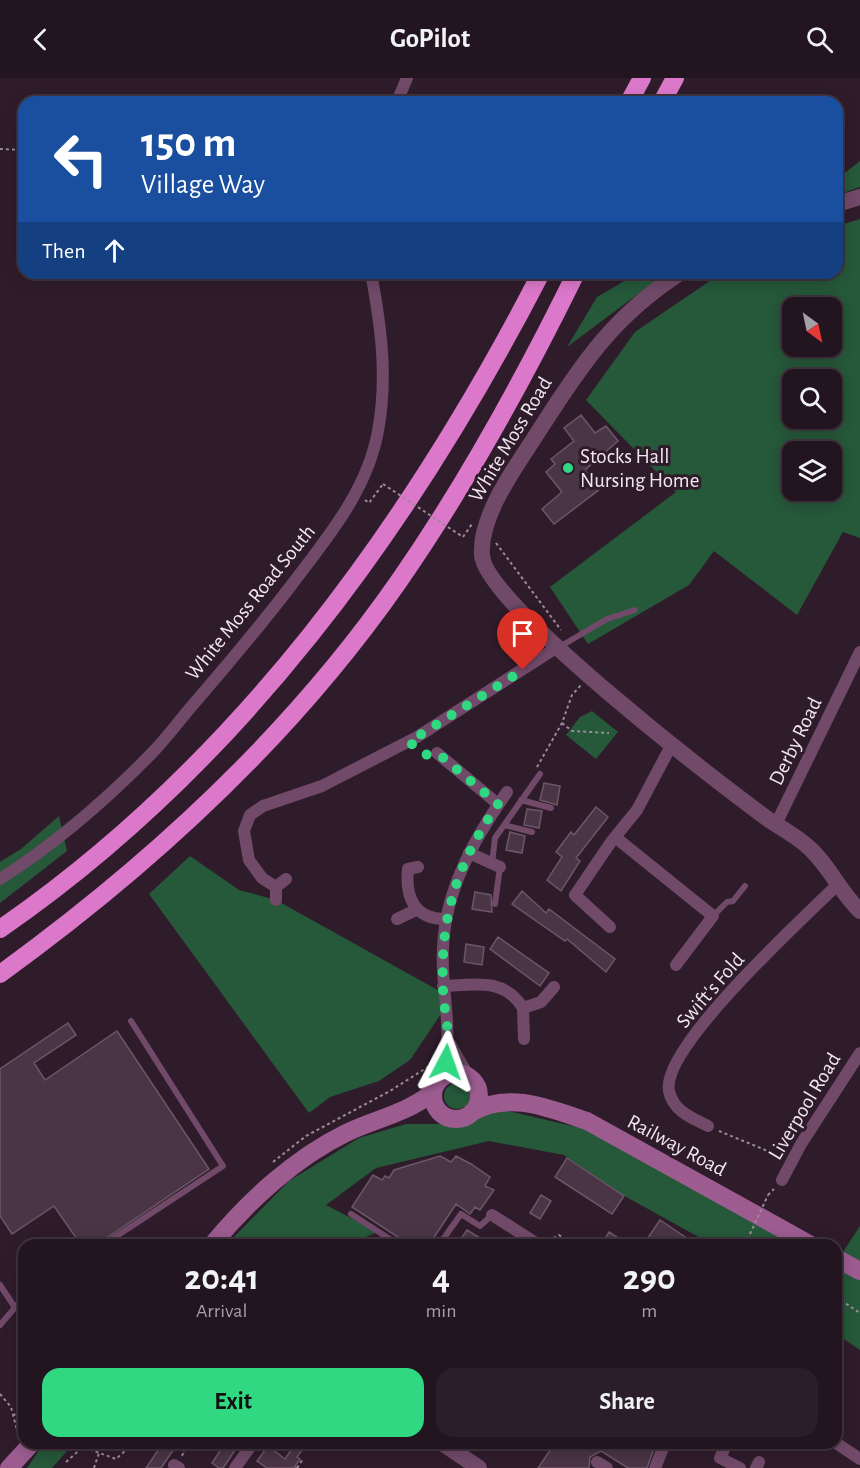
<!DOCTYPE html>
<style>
body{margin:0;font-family:"Alegreya Sans",sans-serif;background:#2b1e29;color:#f1f3f6;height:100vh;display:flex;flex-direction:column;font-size:22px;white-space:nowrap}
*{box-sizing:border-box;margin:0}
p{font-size:20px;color:#a39fa5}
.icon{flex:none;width:33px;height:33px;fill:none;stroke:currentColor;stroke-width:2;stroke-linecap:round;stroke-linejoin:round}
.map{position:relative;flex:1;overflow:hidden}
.sheet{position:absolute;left:18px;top:1161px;width:824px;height:210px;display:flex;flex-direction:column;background:#231520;border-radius:18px;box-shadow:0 3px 15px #0003,0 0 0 2px #40343e}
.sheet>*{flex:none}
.guide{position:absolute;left:18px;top:18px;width:825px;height:183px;border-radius:18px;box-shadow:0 3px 15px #0003,0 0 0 2px #40343e;background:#1a4fa0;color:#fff;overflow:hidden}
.needle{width:39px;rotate:147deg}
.controls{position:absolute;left:782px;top:219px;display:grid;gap:12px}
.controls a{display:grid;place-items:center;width:60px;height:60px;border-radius:12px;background:#231520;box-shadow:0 3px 15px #0003,0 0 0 2px #40343e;font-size:30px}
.pin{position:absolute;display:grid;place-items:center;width:51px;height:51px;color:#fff;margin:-62px -26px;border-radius:50% 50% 50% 0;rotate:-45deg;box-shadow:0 0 6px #0007}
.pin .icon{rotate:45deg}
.me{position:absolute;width:66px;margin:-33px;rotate:4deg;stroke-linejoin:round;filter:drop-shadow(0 0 4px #0008)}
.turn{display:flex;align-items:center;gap:21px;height:126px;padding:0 24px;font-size:27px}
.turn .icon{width:78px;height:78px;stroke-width:2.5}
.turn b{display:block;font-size:42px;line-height:51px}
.then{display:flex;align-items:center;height:57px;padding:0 24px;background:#0003;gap:12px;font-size:22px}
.eta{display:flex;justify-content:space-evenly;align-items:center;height:102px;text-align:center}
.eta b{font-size:36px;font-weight:600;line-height:42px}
.primary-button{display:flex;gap:12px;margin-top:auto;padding:12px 24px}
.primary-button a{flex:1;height:69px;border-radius:18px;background:#31d882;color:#111;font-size:24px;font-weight:600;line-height:69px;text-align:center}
.primary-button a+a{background:#2b1e29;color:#f1f3f6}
header{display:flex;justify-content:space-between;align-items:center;height:78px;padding:0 24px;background:#231520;font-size:27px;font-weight:600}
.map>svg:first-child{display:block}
.green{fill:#26583a;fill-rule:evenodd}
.building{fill:#493545;stroke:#6d5668;stroke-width:1.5}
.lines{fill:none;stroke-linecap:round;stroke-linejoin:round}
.path{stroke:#9b8b97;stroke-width:2;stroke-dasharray:3 3;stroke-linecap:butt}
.service{stroke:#714969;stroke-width:6}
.minor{stroke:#714969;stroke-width:12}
.tertiary{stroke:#714969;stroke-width:16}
.secondary{stroke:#9c5c90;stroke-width:18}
.motorway{stroke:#dc78ca;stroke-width:18}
.path-bridge{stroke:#9b8b97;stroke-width:2;stroke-dasharray:3 3;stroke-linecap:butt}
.route{stroke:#31d882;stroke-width:10;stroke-dasharray:0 18}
.poi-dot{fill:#31d882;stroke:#2f1c2b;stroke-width:2}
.labels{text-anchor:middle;stroke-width:6;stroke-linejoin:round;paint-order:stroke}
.street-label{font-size:21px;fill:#f3e6f0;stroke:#2f1c2b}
.poi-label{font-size:21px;fill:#f3e6f0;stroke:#2f1c2b;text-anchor:start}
</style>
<header><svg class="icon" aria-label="back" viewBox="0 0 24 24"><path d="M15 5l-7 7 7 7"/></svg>GoPilot<svg class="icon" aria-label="search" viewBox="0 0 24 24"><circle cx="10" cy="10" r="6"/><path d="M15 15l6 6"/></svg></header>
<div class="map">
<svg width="860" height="1390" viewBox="0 0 860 1390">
<rect width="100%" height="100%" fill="#2f1c2b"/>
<path class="green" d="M 860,83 L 860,109 L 837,117 L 837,101 Z
M 860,141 L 860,460 L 843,454 L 797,537 L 714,473 L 689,507 L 588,566 L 550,509 L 676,414 L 586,322 L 635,254 L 714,200 L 725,195 L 837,195 L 837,148 ZM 792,230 L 831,230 L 831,268 L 792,268 ZM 792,302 L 831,302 L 831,340 L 792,340 ZM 792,374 L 831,374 L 831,412 L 792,412 Z
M 638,195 L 666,195 L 567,269 L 597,219 Z
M 592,633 L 618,654 L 596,681 L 566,657 L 580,639 Z
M 59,738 L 67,773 L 0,825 L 0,784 L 21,771 Z
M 190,778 L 239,812 L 276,822 L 443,915 L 445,930 L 410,982 L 379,1003 L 330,1019 L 309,1035 L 149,816 Z
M444 1018a13 13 0 1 1 26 0a13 13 0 1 1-26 0Z
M 508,1033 L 598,1054 L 806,1167 L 713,1167 L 621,1116 L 564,1077 L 489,1063 L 376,1090 L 326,1127 L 378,1154 L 346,1167 L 226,1167 L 289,1103 L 359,1060 L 406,1046 L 471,1046 L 485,1036 Z
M 860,1148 L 860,1183 L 843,1174 Z
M 836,1185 L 860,1201 L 860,1272 L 836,1256 Z
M 44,1365 L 74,1365 L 52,1390 L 27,1390 Z"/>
<path class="building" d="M 581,337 L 595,355 L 606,348 L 618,363 L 585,392 L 600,411 L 554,446 L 542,431 L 562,414 L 546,394 L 555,386 L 551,381 L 574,363 L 564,350 Z
M 544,705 L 560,708 L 557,727 L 540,722 Z
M 596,729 L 608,739 L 576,780 L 580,783 L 561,813 L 547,802 L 562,779 L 556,774 L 571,754 L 574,757 Z
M 527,731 L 542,733 L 539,750 L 524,747 Z
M 510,754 L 525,758 L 522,775 L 506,772 Z
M 522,813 L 546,835 L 549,831 L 615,881 L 606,894 L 567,861 L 565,863 L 512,826 Z
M 475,814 L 491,817 L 492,834 L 472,831 Z
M 498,859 L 549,895 L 540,908 L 490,871 Z
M 466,866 L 484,869 L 482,887 L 464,884 Z
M 68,945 L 76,957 L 34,985 L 45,1002 L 117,953 L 209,1091 L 96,1167 L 81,1167 L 54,1128 L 12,1156 L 0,1138 L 0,991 Z
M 440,1078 L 451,1084 L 456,1078 L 471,1086 L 490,1099 L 485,1108 L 494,1112 L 480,1132 L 475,1129 L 470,1136 L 456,1126 L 429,1167 L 410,1167 L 352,1129 L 373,1097 L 382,1102 L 385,1098 L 389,1100 L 394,1092 Z
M 567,1080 L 624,1118 L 612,1136 L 555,1099 Z
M 541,1117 L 551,1123 L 540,1141 L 530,1135 Z
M 660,1142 L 697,1167 L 643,1167 Z
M 467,1152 L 491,1167 L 457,1167 Z
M 609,1154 L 629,1167 L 601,1167 Z
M 163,1365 L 174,1371 L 161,1390 L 146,1390 Z
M 225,1365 L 240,1365 L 223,1390 L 219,1390 L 212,1385 Z
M 296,1365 L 307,1365 L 297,1379 L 300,1381 L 295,1388 L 298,1390 L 267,1390 L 257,1383 L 268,1368 L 285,1381 Z
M 555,1365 L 656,1365 L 647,1390 L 628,1390 L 601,1373 L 590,1379 L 589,1390 L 538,1390 Z"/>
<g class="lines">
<path class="path" d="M 0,71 L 24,72
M 365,422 L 369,425 L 383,406
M 463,459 L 472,446
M 496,465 L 561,552
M 562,645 L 572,653 L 609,655
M 537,689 L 562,645 L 572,617 L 581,607
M 719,1053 L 780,1078
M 273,1084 L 306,1058 L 390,1013 L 431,987
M 768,1117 L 774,1111
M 548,1163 L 559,1157 L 574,1167
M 745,1167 L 750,1156
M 836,1219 L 860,1235
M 0,1316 L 11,1329 L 17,1352
M 13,1338 L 24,1329
M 172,1365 L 185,1373 L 181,1379
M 66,1384 L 83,1369 L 116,1381 L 134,1365
M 94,1390 L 99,1375
M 297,1390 L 303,1381"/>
<path class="service" d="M 561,568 L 607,541 L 635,532
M 521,722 L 551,730
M 504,747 L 532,754
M 492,786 L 495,760 L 540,696
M 495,826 L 500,789
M 713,838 L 727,824 L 733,823 L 745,808
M 351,1136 L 399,1167
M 103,1167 L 223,1088 L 131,943
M 439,1167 L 461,1136 L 480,1148 L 492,1137
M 0,1207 L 14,1228
M 0,1247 L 24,1219
M 281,1365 L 285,1368 L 287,1365"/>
<path class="minor" d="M 397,24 L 407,0
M 437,675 L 498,726
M 776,746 L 860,574
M 615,759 L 713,838 L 676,887
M 469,775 L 500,789
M 418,789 L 408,791 C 405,820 415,841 445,841
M 0,801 C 55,766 104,724 150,677 C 167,660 181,640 197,622 C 229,585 260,548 290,509 C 326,461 367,414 378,353 C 388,299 381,248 371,195
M 276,809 L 262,800 L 249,782 L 244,753 L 250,737 L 263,728 L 322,708 L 417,659 L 556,570
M 276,822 L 276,809 L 286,801
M 397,841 L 416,832
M 610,849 L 575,817 L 611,764 L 637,732 L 672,666
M 443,908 C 474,907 504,899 523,930 L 524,961
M 523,930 L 541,924 L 554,909
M 450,966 L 469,999
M 439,1003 C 457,960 440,915 443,870 C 445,812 474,761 507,714
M 708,1048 C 692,1040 673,1033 669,1013 C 660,970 805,839 837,807
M 782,1102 L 801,1066 L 860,975
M 492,1137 L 539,1167
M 727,1365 L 720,1380 L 740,1390
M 836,1365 L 860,1381
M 597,1384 L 607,1390
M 174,1387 L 179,1390
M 235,1390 L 253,1365
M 655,1390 L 665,1365
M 756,1390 L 759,1384"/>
<path class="tertiary" d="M 837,126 L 860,119
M 680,195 C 615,237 583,284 542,348 C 521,382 479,435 482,477 C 484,525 714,701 761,736 C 775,747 792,755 806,767 C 828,785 839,813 860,833
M 442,1365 L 479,1390"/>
<path class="secondary" d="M433 1018a23 23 0 1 1 46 0a23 23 0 1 1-46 0Z
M 472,1034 C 510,1013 548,1030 587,1043 L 811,1167
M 212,1167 C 248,1123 295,1080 346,1055 C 375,1041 408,1035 433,1014
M 836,1180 L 860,1193
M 9,1390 L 32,1365"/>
<path class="motorway" d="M 629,24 L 642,0
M 662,24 L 675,0
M 0,851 C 238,687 410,449 541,195
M 0,896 C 152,786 292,657 399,503 C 467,405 524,301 576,195"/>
<path class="path-bridge" d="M 383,406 L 463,459
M 750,1156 L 768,1117"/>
</g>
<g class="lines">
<path class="route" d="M 446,984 C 452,960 444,936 443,911 C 440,838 457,786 498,726 L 441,678 L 430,679 L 409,664 L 523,592"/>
</g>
<circle class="poi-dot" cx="568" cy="390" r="6"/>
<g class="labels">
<g class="street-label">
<text transform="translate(510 361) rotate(-59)" y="7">White Moss Road</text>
<text transform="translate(250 524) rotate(-51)" y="7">White Moss Road South</text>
<text transform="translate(795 663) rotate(-64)" y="7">Derby Road</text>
<text transform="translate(710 912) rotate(-49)" y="7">Swift's Fold</text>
<text transform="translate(804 1028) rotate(-59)" y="7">Liverpool Road</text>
<text transform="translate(677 1067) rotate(28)" y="7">Railway Road</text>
</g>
<g class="poi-label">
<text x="580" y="385">Stocks Hall<tspan x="580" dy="24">Nursing Home</tspan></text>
</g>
</g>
</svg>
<div class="controls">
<a><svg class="needle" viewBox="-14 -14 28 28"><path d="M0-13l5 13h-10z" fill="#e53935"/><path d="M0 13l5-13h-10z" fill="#a39fa5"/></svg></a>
<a><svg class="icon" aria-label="search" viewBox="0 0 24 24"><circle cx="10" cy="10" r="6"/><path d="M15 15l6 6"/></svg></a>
<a><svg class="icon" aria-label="layers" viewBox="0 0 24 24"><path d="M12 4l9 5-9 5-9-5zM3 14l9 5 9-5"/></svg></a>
</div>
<div class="pin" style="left:523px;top:592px;background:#d93025"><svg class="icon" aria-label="arrive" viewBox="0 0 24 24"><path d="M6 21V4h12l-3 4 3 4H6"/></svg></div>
<svg class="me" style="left:446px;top:984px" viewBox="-20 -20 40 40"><path d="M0-17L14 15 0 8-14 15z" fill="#31d882" stroke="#fff" stroke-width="4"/></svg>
<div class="guide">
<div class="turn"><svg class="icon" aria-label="left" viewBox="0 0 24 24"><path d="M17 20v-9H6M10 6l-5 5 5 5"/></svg><div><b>150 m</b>Village Way</div></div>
<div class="then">Then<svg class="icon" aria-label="ahead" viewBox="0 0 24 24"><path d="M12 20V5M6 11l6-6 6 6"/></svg></div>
</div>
<section class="sheet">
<div class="eta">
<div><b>20:41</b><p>Arrival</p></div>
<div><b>4</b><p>min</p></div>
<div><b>290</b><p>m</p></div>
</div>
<div class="primary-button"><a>Exit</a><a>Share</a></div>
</section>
</div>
